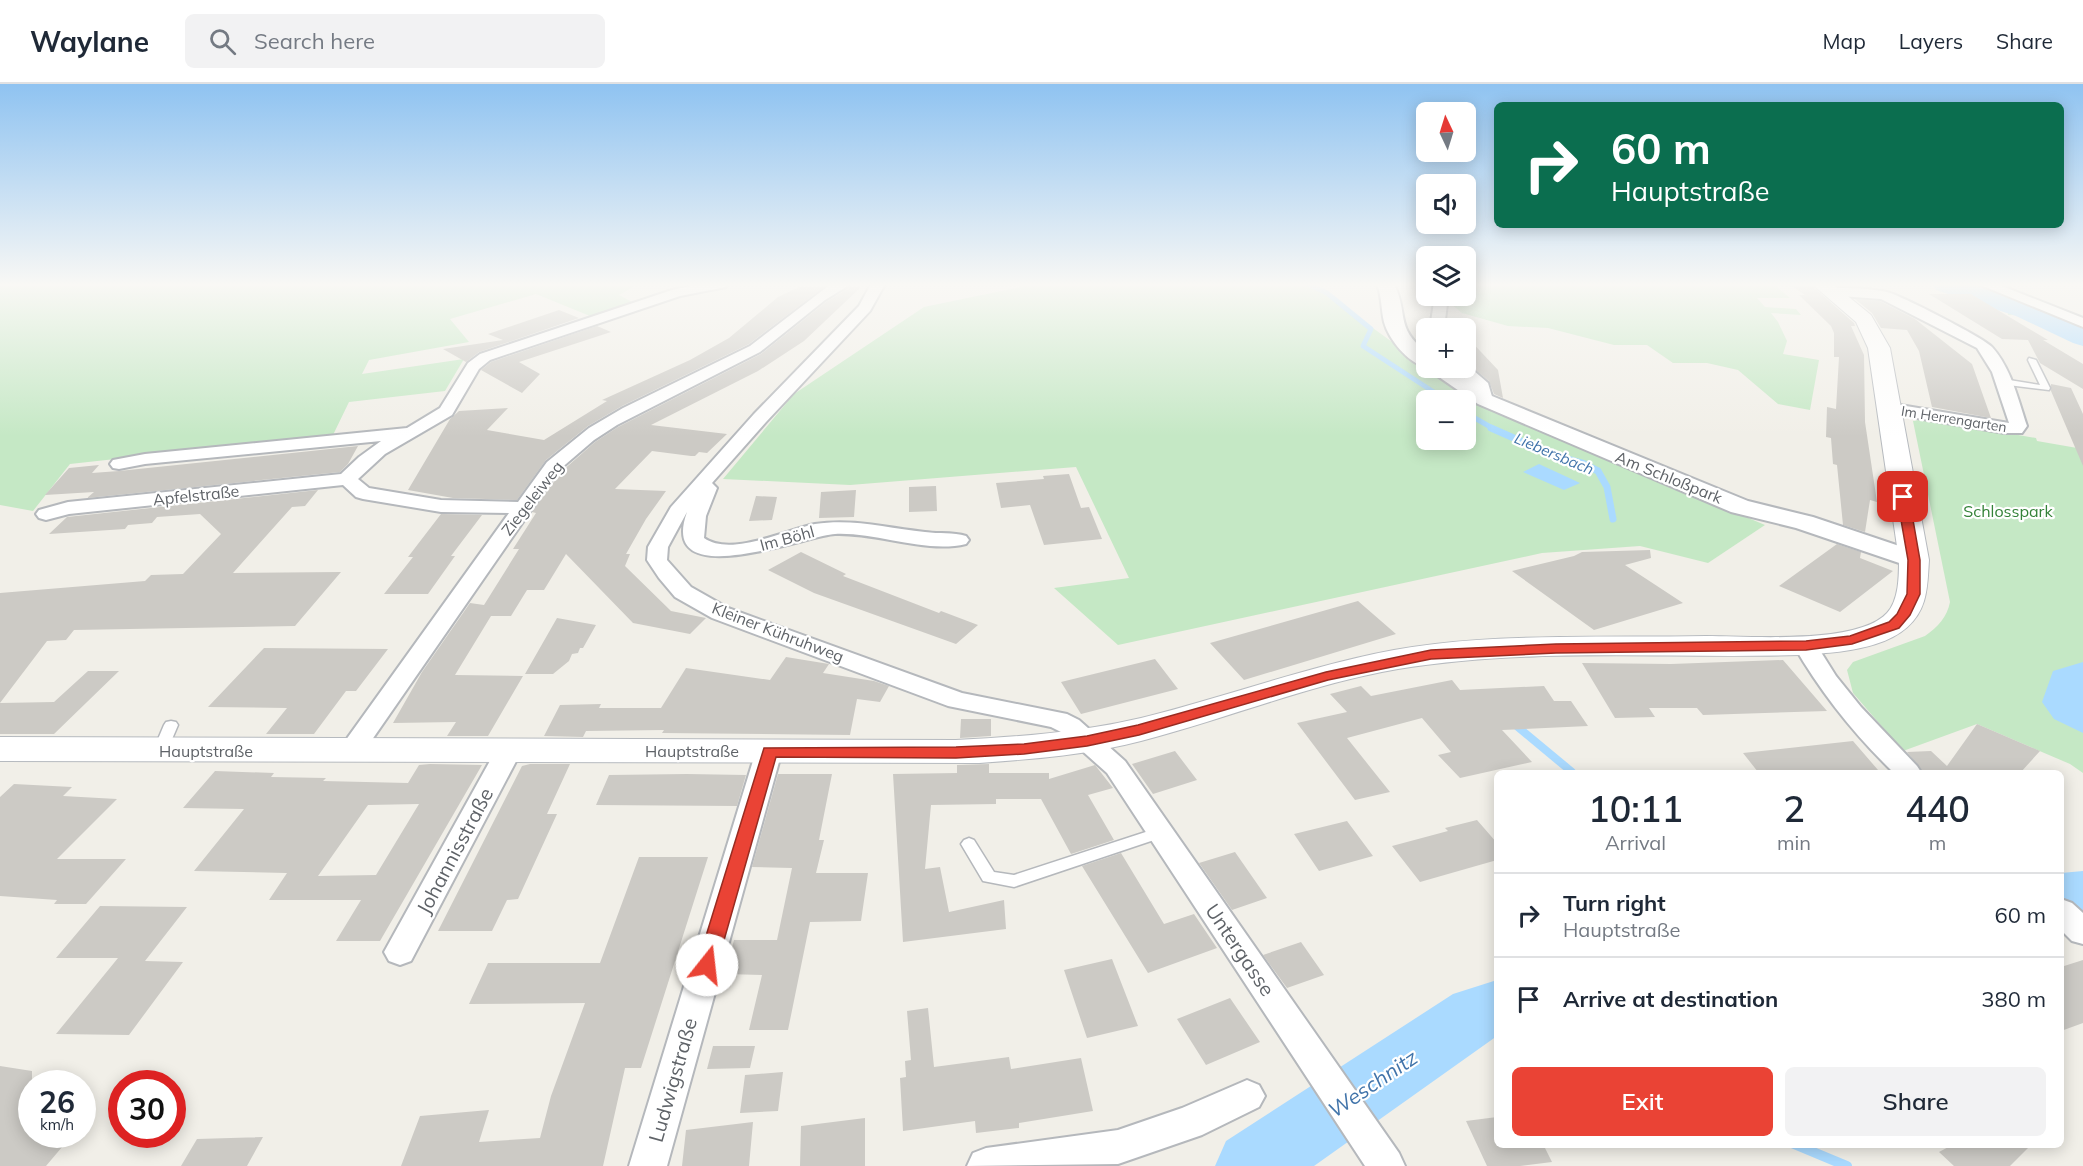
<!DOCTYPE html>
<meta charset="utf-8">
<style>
body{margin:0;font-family:Mulish,sans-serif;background:#f2f2f3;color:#1f2937;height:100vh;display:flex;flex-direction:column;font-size:22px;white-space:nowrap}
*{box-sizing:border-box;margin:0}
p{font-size:20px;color:#747a83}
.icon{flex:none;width:33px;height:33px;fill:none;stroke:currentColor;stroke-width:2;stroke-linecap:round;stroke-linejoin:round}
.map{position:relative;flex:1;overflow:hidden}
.drawer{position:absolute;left:1494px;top:686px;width:570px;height:378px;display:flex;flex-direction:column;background:#fff;border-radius:9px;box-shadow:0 3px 15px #0003}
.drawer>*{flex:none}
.hud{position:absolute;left:1494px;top:18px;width:570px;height:126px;border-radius:9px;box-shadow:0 3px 15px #0003;background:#0b6e4f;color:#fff;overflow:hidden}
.needle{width:39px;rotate:356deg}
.fabs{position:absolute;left:1416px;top:18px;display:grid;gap:12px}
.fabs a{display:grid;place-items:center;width:60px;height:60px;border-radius:9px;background:#fff;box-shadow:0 3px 15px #0003;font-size:30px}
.speed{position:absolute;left:18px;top:986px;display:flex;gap:12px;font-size:30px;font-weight:700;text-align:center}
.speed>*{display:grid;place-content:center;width:78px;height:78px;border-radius:50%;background:#fff;box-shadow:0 3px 15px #0003;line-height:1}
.speed small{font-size:15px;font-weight:400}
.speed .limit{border:9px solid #d22;background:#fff;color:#111}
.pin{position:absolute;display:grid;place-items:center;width:51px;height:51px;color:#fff;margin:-26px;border-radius:12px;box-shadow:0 3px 9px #0006}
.me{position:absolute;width:66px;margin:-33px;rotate:16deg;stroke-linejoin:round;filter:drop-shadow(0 0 4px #0008)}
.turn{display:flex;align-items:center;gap:21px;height:126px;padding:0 18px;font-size:27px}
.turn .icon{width:78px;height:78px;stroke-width:2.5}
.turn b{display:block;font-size:42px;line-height:51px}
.eta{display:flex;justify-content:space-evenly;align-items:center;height:102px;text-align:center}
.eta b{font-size:36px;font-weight:600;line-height:42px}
.cta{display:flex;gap:12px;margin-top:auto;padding:12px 18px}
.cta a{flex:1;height:69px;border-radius:9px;background:#ea4335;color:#fff;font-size:24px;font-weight:600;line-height:69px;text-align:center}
.cta a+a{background:#f2f2f3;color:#1f2937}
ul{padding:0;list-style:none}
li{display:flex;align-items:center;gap:18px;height:84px;padding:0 18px;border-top:2px solid #e0e1e3}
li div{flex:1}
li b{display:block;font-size:22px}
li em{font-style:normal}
header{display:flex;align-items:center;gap:36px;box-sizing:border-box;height:84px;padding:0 30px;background:#fff;border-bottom:2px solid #e0e1e3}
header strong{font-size:28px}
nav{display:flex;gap:33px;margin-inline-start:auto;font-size:21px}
.search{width:420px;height:54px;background:#f2f2f3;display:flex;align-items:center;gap:15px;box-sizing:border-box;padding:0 21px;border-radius:9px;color:#747a83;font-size:22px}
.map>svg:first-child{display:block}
.green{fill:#c5e8c5;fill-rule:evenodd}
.water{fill:#aadaff}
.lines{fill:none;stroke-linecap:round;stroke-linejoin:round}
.stream-far3{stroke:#aadaff;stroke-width:5}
.stream-far2{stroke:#aadaff;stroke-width:7}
.stream-far1{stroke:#aadaff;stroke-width:8}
.stream{stroke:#aadaff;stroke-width:10}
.river{fill:#aadaff;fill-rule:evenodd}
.building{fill:#cccac5;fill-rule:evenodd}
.service-casing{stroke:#b5b8bc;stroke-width:3}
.minor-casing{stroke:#b5b8bc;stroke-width:4}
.tertiary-casing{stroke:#b5b8bc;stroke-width:4}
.secondary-casing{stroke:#b6babf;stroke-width:2}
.service{fill:#fff;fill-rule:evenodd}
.minor{fill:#fff;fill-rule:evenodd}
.tertiary{fill:#fff;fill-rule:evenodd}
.secondary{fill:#fff;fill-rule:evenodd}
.route{fill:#ea4335;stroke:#982c22;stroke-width:1.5}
.labels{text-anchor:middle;stroke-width:4.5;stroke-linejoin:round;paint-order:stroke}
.far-street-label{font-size:14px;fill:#5f6368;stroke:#fff}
.far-water-label{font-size:15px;font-style:italic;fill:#4174aa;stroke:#fff}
.street-label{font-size:16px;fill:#5f6368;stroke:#fff}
.park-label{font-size:16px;fill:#348238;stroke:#fff}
.near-street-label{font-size:20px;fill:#5f6368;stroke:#fff}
.near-water-label{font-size:21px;font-style:italic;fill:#4174aa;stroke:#fff}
</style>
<header>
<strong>Waylane</strong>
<div class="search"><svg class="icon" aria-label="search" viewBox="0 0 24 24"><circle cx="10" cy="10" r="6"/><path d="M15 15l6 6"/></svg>Search here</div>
<nav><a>Map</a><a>Layers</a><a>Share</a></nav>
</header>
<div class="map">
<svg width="2083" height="1082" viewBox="0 0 2083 1082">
<rect width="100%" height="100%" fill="#f1efe8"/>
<path class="green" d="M 0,200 L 638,200 L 619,211 L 636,220 L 595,234 L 536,210 L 450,235 L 469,258 L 369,276 L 362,290 L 464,275 L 445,307 L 349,318 L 333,351 L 70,380 L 33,427 L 0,421 Z
M 1035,200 L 1312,200 L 1478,320 L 1765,441 L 1708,479 L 1640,462 L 1542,469 L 1118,561 L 1054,504 L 1129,494 L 1076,383 L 850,401 L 723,395 L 794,310 L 924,223 ZM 1426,316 L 1466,316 L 1466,356 L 1426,356 Z
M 1466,200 L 1773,200 L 1790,214 L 1757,214 L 1765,223 L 1796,225 L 1801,231 L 1771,229 L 1778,238 L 1787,257 L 1783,270 L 1819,276 L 1810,326 L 1778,320 L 1738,286 L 1707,279 L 1673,279 L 1647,261 L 1614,261 L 1548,244 L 1508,242 L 1462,229 L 1441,212 L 1466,212 Z
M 1925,200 L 1957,200 L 2033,230 L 2008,231 L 2008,228 L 1946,205 Z
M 1925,335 L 2036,354 L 2037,357 L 2083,365 L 2083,689 L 2070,680 L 1977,640 L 1903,667 L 1853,609 L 1847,586 L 1853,578 L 1925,552 C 1938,543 1947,533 1950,518 L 1913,337 Z"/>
<path class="water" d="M 1539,380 L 1580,399 L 1564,406 L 1523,388 Z
M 2083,578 L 2083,649 L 2054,635 L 2042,618 L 2053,587 Z"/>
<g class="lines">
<path class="stream-far3" d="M 1308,200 L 1327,209 L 1371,245 L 1363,262 L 1446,316
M 1466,329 L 1494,345"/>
<path class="stream-far2" d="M 1491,344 L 1550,370 L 1582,379 L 1598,387 L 1607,403 L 1613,435"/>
<path class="stream-far1" d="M 1513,639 L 1572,688"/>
<path class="stream" d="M 1794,1060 L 1847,1082"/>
<path class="river" d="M 1932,200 L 1973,200 L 2036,220 L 2083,242 L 2083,262 L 2073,259 L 2016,232 L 1936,206 Z
M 2083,787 L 2083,833 L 2061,835 L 2061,789 Z
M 1497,896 L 1497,952 L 1314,1082 L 1215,1082 L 1226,1057 L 1453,910 Z"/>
</g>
<path class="building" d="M 1789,200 L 1810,200 L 1854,239 L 1855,242 L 1851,242 L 1864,271 L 1865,338 L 1877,418 L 1870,416 L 1865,448 L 1843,441 L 1837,381 L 1833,380 L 1831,354 L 1826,353 L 1827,323 L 1836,325 L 1839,273 L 1834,273 L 1834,249 L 1831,242 L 1799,211 L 1805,211 Z
M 799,203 L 824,203 L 749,260 L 622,322 L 588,342 L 546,376 L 517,416 L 453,414 L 408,406 L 450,335 L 459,327 L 508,324 L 487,346 L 544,356 L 607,317 L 602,316 L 690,276 L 729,254 L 778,213 Z
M 851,203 L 861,203 L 804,257 L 758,287 L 651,341 L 727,350 L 707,369 L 699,368 L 695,372 L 691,372 L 652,367 L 615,405 L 666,407 L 646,435 L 626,470 L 630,470 L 625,482 L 671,527 L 706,534 L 690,550 L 633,539 L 566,470 L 544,506 L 527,506 L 511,532 L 491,532 L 455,591 L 523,592 L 488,652 L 447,652 L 456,638 L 393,639 L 422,588 L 470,519 L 484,521 L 519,465 L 513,465 L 536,429 L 532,428 L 561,388 L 595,358 L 618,343 L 761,270 L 826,218 Z
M 1929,210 L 1971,210 L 2048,256 L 2043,256 L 2083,280 L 2083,305 L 2040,279 L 2028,256 L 2002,255 Z
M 1855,215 L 1880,217 L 1915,235 L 1972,280 L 1991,334 L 1932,323 L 1919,267 L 1907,246 L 1881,244 L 1872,229 Z
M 559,226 L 579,234 L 479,268 L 466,278 L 443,265 L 503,256 L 488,250 Z
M 597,242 L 611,248 L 519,278 L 540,290 L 522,309 L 481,286 L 491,278 Z
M 1466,252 L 1498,286 L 1503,314 L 1494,310 L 1489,297 L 1466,278 Z
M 2051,300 L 2071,304 L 2083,330 L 2083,382 L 2051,307 Z
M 358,362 L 348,380 L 340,388 L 87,414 L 94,408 L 45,411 L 69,384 L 99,381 L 92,389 L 119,387 Z
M 1069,390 L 1081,424 L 1089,423 L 1102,455 L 1044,461 L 1030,421 L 1001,424 L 996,399 L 1044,395 L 1043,392 Z
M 936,402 L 937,427 L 909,428 L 909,403 Z
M 318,406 L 305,422 L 292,423 L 233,489 L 341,488 L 295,542 L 74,546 L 66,556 L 47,557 L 0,619 L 54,618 L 88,587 L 119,587 L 54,650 L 0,650 L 0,509 L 145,497 L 151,491 L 183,490 L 221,450 L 200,430 L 157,433 L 152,439 L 128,441 L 125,445 L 49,450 L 67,433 Z
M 856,406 L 854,433 L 819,434 L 821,408 Z
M 756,412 L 777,413 L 772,436 L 749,437 Z
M 441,430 L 482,431 L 451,472 L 455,472 L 428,510 L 384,510 L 413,473 L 408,473 Z
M 1837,460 L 1861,468 L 1860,474 L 1893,487 L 1840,528 L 1779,502 Z
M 1650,466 L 1651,474 L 1625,481 L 1683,519 L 1594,546 L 1512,487 L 1574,472 L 1582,468 Z
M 801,468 L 846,490 L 843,492 L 939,529 L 941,527 L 978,541 L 956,560 L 814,509 L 768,486 Z
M 1358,517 L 1396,550 L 1244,596 L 1210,559 Z
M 557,534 L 596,541 L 583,564 L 580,564 L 578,569 L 572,570 L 569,577 L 553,590 L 525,590 Z
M 264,564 L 388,565 L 356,607 L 346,607 L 314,650 L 266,650 L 287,624 L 208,623 Z
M 786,573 L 829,580 L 823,589 L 874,597 L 889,602 L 880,618 L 857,615 L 850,651 L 662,649 L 664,646 L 586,647 L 583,653 L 544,652 L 560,621 L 601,620 L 599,624 L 661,624 L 686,584 L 770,596 Z
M 1155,575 L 1178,605 L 1081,630 L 1061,598 Z
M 1783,576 L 1827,627 L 1703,631 L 1697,624 L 1649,624 L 1655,633 L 1615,634 L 1582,579 L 1671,580 Z
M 1452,596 L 1460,606 L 1544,602 L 1554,617 L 1571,617 L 1588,642 L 1502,646 L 1532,678 L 1460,694 L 1438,671 L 1451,668 L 1422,634 L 1347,654 L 1390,708 L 1355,716 L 1297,639 L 1347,628 L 1330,610 L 1361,602 L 1371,612 Z
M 961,635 L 991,635 L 991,652 L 960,654 Z
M 1977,640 L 2040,667 L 2021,688 L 1923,688 L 1907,668 L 1931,667 L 1947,682 Z
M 1853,657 L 1878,686 L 1758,688 L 1743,669 Z
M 1175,667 L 1197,696 L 1153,710 L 1132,680 Z
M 430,680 L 482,681 L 380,857 L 336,857 L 361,816 L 269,816 L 287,789 L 194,787 L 244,725 L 183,724 L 215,687 L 274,689 L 271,693 L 326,694 L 323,697 L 408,699 L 419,681 ZM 419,720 L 376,791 L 318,792 L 368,721 Z
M 530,680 L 570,680 L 547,730 L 557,730 L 518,815 L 507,816 L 492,847 L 438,847 L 522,682 Z
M 989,680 L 989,689 L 1049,689 L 1049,695 L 1095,681 L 1113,704 L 1088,711 L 1114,756 L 1071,770 L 1041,715 L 996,715 L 996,720 L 931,721 L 925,785 L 940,783 L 949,828 L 1004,816 L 1006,845 L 903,858 L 893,690 L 957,689 L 957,681 Z
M 687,690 L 746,691 L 737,722 L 596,721 L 609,691 Z
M 778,690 L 832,690 L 819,756 L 824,756 L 816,789 L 868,789 L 861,837 L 810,838 L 788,946 L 749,946 L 762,891 L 725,890 L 734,856 L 777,856 L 792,784 L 752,783 Z
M 14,700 L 72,703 L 63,712 L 117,715 L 57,775 L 126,775 L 86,820 L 54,820 L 57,816 L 0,812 L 0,713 Z
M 1477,736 L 1497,759 L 1497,776 L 1420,798 L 1392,762 L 1448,747 L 1445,744 Z
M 1347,737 L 1373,772 L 1319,787 L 1294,750 Z
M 1235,768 L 1267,814 L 1232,826 L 1199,779 Z
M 1121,769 L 1164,840 L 1194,830 L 1217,864 L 1148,889 L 1082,782 Z
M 639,773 L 708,773 L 641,984 L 625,984 L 603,1082 L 401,1082 L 420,1032 L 489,1026 L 479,1058 L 540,1054 L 551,1012 L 585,919 L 469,920 L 488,879 L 600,879 Z
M 100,822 L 187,823 L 145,877 L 183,878 L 129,951 L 56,950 L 118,874 L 56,874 Z
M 1301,858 L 1324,891 L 1287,904 L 1263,871 Z
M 1112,875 L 1138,942 L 1087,954 L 1064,886 Z
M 2083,876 L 2083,939 L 2061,947 L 2061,883 Z
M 1230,914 L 1260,958 L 1206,981 L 1177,935 Z
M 928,924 L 934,983 L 1009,973 L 1011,985 L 1081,974 L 1093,1027 L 1019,1039 L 1019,1044 L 976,1049 L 975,1037 L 903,1047 L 900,994 L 906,993 L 905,977 L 911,976 L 907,927 Z
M 713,962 L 755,962 L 750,984 L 707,985 Z
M 0,982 L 32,987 L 32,1050 L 51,1050 L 48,1053 L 68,1056 L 46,1082 L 0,1082 Z
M 783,988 L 778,1027 L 740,1029 L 745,991 Z
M 1497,1033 L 1497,1060 L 1543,1060 L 1552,1078 L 1520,1082 L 1487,1082 L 1466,1037 Z
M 865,1034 L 865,1082 L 800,1082 L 801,1042 Z
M 753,1038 L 749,1082 L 682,1082 L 686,1046 Z
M 263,1053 L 247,1082 L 181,1082 L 197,1055 Z
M 1954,1060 L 2032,1060 L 2010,1082 L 1954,1082 L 1939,1068 Z"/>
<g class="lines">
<g class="service-casing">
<path id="service" d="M 2029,274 L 2036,276 L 2050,304 L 2049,306 L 2000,300 L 2000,296 L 2003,295 L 2040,301 L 2028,276 Z
M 171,637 L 176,638 L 178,641 L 167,667 L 165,670 L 155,670 L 153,667 L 164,641 L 166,638 Z
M 1161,743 L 1166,744 L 1168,748 L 1166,752 L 1014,803 L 983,797 L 961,760 L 964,756 L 969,754 L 974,756 L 994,788 L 1014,791 Z"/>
</g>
<g class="minor-casing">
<path id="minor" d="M 700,200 L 728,200 L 726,203 L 680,212 L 490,276 L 479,285 L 452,331 L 385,370 L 358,395 L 369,404 L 441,416 L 518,418 L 547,378 L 589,344 L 623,324 L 750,262 L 827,203 L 833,200 L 851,200 L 825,216 L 760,268 L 617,341 L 594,356 L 559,386 L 360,673 L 351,676 L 342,673 L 338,667 L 509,429 L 441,428 L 363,415 L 356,413 L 343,401 L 69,430 L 46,436 L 39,434 L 36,430 L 39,426 L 68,418 L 341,390 L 359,373 L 381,357 L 145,380 L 119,385 L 113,384 L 110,380 L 113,376 L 145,370 L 407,344 L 440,324 L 468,279 L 480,270 L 672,206 Z
M 871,200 L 885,200 L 870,227 L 766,338 L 712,399 L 717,404 L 706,432 L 704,454 C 731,473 785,446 815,440 C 852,434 888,444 925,448 C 939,450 953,448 966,452 L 969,456 L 966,460 C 926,470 877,448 835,450 C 804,452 657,511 687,428 L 668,463 L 667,476 L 691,503 L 728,524 L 962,609 L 1067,630 L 1079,636 L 1125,677 L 1399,1069 L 1405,1082 L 1365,1082 L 1107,689 L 1061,648 L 1051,643 L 948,622 L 712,534 L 675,513 L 659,494 L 647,476 L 648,463 L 671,423 L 754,330 L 859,222 Z
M 1978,200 L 1997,200 L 2083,234 L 2083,243 Z
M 1832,204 C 1850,204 1869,204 1887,208 C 1900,211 1984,254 1992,263 C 2011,284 2018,315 2027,342 L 2022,349 L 2005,349 L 1882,328 L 1880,324 L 1888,319 L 2009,339 L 1992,288 L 1977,264 L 1881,215 L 1827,211 L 1825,208 L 1827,205 Z
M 1435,212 L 1448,212 L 1444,244 L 1430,244 Z
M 1466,280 L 1488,299 L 1493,316 L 1491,319 L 1479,319 L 1474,304 L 1454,284 L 1466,284 Z
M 1806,555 L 1814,557 L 1836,592 L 1861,623 L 1917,682 L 1921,688 L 1893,688 C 1854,650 1821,609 1794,562 L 1798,557 Z
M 509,657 L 518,660 L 522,666 L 411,877 L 400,881 L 389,877 L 384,868 L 389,859 L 496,666 L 500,660 Z
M 769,658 L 778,661 L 782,667 L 667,1082 L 629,1082 L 756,667 L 760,661 Z
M 2061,815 L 2072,819 L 2083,829 L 2083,860 L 2072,857 L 2061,846 Z
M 1247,996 L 1259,1001 L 1265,1012 L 1259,1023 L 1202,1051 L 1118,1080 L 967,1082 L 973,1069 L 986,1064 L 1118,1046 L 1182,1024 Z"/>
</g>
<g class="tertiary-casing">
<path id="tertiary" d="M 1377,200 L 1394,200 C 1409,230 1394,242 1426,268 L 1426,283 C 1408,279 1389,256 1384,238 C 1381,225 1382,213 1377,200 Z
M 1426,284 L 1449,284 L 1492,312 L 1748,417 L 1813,433 L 1923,470 L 1927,476 L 1923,482 L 1914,484 L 1796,444 L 1731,428 L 1478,320 Z"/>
</g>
<g class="secondary-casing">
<path id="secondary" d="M 1812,200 L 1833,200 L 1871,231 L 1890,264 L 1929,476 C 1928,490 1928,504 1924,517 C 1909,566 1842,568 1800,571 C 1666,575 1531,563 1398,585 C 1310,600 1227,635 1141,657 C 1088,671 1033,675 979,679 L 0,677 L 0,653 L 956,656 C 1018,653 1081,648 1141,634 C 1226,613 1308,582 1394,566 C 1448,556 1504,554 1559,553 C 1608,552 1657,553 1706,552 C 1748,552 1858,561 1887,529 C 1899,516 1899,492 1899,476 L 1868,264 L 1856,238 Z"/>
</g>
<use href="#service" class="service"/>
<use href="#minor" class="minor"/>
<use href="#tertiary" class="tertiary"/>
<use href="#secondary" class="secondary"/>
</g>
<linearGradient id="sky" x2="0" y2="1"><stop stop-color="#8fc3f1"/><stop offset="0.57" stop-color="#f9f8f5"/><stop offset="1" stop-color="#f9f8f5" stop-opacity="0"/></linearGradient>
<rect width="2083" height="352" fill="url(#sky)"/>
<path class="route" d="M 1903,409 L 1909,413 L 1920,476 L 1920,510 L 1910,531 L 1899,544 L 1852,560 L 1806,566 L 1556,569 L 1431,575 L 1328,596 L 1139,651 L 1087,662 L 1024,670 L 956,674 L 776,673 L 717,881 L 714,887 L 707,889 L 700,887 L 697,881 L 764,664 L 956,663 L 1024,660 L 1087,652 L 1138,641 L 1326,588 L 1431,566 L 1556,560 L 1806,557 L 1850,552 L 1889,538 L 1897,530 L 1907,510 L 1908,476 L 1897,413 Z"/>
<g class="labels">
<g class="far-street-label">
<text transform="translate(1954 335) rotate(9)" y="5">Im Herrengarten</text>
</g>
<g class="far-water-label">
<text transform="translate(1554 370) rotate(23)" y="5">Liebersbach</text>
</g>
<g class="street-label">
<text transform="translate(1669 393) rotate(22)" y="6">Am Schloßpark</text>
<text transform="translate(196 411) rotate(-6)" y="6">Apfelstraße</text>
<text transform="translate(532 414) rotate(-52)" y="6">Ziegeleiweg</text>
<text transform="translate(787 454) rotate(-15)" y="6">Im Böhl</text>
<text transform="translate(778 548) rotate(21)" y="6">Kleiner Kühruhweg</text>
<text x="206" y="673">Hauptstraße</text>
<text x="692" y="673">Hauptstraße</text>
</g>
<g class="park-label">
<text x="2008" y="433">Schlosspark</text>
</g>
<g class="near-street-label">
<text transform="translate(455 767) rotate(-62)" y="7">Johannisstraße</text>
<text transform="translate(1240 866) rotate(56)" y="7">Untergasse</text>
<text transform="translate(673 996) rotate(-74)" y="7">Ludwigstraße</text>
</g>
<g class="near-water-label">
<text transform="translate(1373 1000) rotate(-34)" y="7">Weschnitz</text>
</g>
</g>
</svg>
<div class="fabs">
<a><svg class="needle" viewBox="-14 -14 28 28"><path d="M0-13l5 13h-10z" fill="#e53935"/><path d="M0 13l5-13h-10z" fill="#747a83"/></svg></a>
<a><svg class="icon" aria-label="sound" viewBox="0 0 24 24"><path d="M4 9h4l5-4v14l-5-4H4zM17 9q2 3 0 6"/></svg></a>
<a><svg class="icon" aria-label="layers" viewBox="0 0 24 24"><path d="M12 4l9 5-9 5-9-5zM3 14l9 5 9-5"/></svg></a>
<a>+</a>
<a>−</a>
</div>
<div class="speed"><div>26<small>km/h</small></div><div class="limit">30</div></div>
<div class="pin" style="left:1903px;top:413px;background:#d93025"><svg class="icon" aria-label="arrive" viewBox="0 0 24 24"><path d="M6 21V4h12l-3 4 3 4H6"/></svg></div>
<svg class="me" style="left:707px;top:881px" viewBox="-20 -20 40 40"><circle r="19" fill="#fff"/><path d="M0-13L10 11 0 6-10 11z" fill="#ea4335"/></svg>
<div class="hud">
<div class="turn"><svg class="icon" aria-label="right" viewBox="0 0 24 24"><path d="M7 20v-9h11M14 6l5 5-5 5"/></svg><div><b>60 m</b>Hauptstraße</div></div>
</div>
<section class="drawer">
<div class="eta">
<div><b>10:11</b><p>Arrival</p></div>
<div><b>2</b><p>min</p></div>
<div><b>440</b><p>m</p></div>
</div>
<ul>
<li><svg class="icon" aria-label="right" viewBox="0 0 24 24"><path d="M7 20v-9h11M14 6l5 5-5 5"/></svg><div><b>Turn right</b><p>Hauptstraße</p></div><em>60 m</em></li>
<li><svg class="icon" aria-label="arrive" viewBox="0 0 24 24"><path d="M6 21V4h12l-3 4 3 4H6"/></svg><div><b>Arrive at destination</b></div><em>380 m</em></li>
</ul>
<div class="cta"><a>Exit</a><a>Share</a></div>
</section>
</div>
